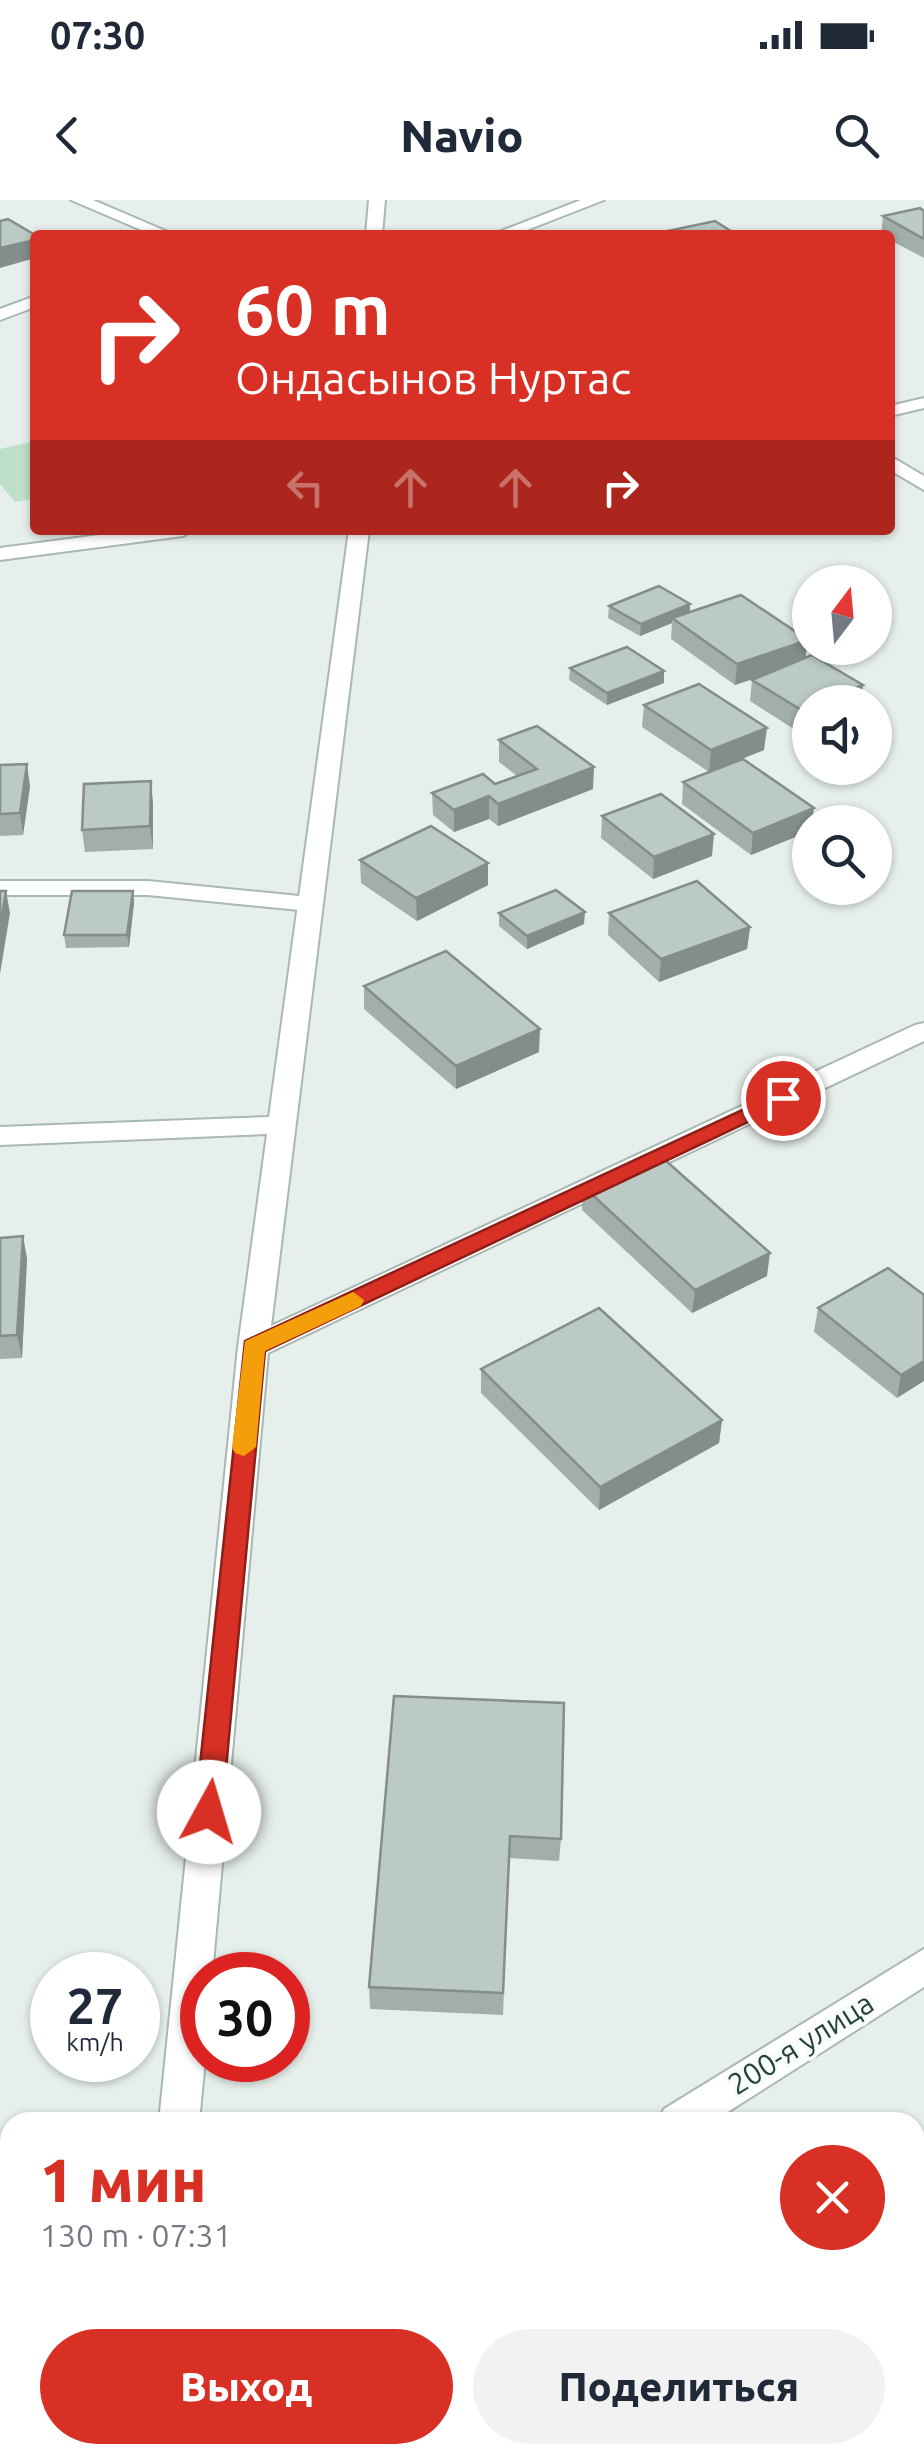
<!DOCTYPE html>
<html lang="ru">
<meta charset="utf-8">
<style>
body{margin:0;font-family:Ubuntu,sans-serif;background:#f2f2f3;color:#1f2937;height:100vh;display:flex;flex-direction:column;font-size:38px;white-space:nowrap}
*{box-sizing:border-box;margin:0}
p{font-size:32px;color:#747a83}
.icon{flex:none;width:55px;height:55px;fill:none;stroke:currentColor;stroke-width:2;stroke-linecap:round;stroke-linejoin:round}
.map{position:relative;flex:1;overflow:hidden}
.panel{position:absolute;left:0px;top:1912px;width:925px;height:352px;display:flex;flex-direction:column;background:#fff;border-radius:30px 30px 0 0;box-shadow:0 2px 8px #0004}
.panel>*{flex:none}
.top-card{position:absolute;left:30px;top:30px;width:865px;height:305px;border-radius:10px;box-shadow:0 2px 8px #0004;background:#d93025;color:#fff;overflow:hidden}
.needle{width:65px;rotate:16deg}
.buttons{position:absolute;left:792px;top:365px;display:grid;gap:20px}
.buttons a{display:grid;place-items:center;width:100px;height:100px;border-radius:50%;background:#fff;box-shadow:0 2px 8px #0004;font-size:50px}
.speed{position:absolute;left:30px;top:1752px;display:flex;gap:20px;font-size:50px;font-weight:700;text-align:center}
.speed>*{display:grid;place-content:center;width:130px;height:130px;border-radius:50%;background:#fff;box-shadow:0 2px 8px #0004;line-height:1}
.speed small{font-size:25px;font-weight:400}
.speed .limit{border:15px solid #d22;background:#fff;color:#111}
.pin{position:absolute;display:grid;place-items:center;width:85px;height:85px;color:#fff;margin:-42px;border:5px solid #fff;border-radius:50%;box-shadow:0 2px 10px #0007}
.me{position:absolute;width:110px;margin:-55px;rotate:6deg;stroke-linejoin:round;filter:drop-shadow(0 0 8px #0008)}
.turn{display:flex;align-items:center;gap:35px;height:210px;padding:0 40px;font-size:45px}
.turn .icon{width:130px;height:130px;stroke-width:2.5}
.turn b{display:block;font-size:70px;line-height:85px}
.lanes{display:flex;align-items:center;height:95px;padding:0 40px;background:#0003;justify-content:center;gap:50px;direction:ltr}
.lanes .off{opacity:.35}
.round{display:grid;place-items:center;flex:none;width:105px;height:105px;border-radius:52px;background:#f2f2f3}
.overview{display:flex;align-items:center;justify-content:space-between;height:170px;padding:0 40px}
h1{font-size:60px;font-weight:800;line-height:75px;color:#d93025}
.primary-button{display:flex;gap:20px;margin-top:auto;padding:20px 40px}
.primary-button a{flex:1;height:115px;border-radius:60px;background:#d93025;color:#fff;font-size:40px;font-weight:800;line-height:115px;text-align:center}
.primary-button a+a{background:#f2f2f3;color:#1f2937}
.status{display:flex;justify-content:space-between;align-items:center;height:70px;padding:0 50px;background:#fff;direction:ltr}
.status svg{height:28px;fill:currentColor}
header{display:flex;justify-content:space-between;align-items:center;height:130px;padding:0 40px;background:#fff;font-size:45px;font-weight:800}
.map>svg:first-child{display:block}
.green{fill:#bfe0c8}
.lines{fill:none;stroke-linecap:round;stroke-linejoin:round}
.lane-casing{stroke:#a8b8b2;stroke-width:4}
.street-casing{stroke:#a8b8b2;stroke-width:4}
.lane{fill:#fff;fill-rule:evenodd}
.street{fill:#fff;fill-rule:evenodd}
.wall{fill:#a1aea9}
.shaded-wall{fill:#838d89}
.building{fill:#bbcac4;stroke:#838d89;stroke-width:2.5}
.route{fill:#d93025;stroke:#8d1f18;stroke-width:2.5}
.slow{fill:#f59e0b}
.labels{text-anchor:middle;stroke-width:8;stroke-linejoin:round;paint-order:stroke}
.near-street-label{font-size:30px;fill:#24423a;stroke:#f7fbf9}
</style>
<div class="status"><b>07:30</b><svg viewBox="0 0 49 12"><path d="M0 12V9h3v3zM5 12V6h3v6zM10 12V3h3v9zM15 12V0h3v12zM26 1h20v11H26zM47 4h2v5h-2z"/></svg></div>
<header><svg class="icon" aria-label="back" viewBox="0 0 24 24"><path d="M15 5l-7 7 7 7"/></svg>Navio<svg class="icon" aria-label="search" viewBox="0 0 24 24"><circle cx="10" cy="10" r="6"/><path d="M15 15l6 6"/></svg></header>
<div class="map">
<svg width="924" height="2264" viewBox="0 0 924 2264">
<rect width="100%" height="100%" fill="#e6efeb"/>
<path class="green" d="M 35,241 L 35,298 L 15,302 L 0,284 L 0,249 Z"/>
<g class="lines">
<g class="lane-casing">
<path id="lane" d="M 0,681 L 148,681 L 310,697 L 322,704 L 310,711 L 148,695 L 0,695 Z"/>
</g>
<g class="street-casing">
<path id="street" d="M 71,0 L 93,0 L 175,35 L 153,35 Z
M 369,0 L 385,0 L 382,35 L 366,35 Z
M 581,0 L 604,0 L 514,35 L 491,35 Z
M 35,96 L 35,107 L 0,120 L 0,109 Z
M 924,198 L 924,208 L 890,216 L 890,206 Z
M 890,256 L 924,276 L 924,290 L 890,270 Z
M 137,330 L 193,330 L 183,336 L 0,360 L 0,348 Z
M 349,330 L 369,330 L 271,1126 L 915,825 L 924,823 L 924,841 L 268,1153 L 212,1775 L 202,1775 L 205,1860 L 199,1922 L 159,1922 L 238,1147 L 267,934 L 0,945 L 0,927 L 269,917 Z
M 924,1749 L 924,1787 L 712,1922 L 658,1922 L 664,1909 Z
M 127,2255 L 177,2255 L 173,2264 L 126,2264 Z"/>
</g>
<use href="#lane" class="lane"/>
<use href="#street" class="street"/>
</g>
<path class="wall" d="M 924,11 L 924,58 L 890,40 L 890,35 L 881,35 L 883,16 Z
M 609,406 L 690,412 L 806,458 L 812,455 L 800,533 L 750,501 L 752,480 L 759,477 L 735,485 L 671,439 L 672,423 L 640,436 L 608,418 Z
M 570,468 L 664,471 L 664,483 L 607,505 L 569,480 Z
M 644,505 L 764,550 L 709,572 L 642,527 Z
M 499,540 L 593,589 L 498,626 L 489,619 L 454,632 L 433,615 L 432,593 L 495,584 L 517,576 L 499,562 Z
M 0,565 L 30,586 L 23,635 L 0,636 Z
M 683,582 L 810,622 L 810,631 L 751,655 L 682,604 Z
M 153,603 L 153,649 L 85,652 L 82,630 Z
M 602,616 L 712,656 L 653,679 L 601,638 Z
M 360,660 L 488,685 L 417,721 L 361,683 Z
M 133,691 L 134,703 L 129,747 L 66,748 L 64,735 Z
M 499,713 L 584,724 L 527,749 L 499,726 Z
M 609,713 L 750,727 L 747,749 L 659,782 L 608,735 Z
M 364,786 L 539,852 L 456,889 L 364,809 Z
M 583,986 L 767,1076 L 692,1113 L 582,1010 Z
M 23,1036 L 27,1059 L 22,1158 L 0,1159 L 0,1038 Z
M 924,1095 L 897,1198 L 814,1132 L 818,1108 Z
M 481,1169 L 722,1220 L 719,1243 L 599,1310 L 481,1193 Z
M 394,1496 L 561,1639 L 559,1661 L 509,1658 L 503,1815 L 370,1809 L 369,1787 Z"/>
<path class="shaded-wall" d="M 35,40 L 35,58 L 0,68 L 0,48 Z
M 894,50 L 892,68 L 890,69 L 890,51 Z
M 690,404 L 690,416 L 672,418 L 672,423 L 640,436 L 641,424 Z
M 808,440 L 805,461 L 735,485 L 737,464 Z
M 664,471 L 664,483 L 607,505 L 607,493 Z
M 863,485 L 861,502 L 822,502 Z
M 810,508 L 810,528 L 800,533 L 803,511 Z
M 767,528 L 764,550 L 709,572 L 711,550 Z
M 27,564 L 30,586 L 23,635 L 20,613 Z
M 594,567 L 593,589 L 498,626 L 498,604 Z
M 151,581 L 153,603 L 153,649 L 150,626 Z
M 489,596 L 489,619 L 454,632 L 454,610 Z
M 814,608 L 812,622 L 810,622 L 810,631 L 751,655 L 753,633 Z
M 714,634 L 712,656 L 653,679 L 654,657 Z
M 488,663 L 488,685 L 417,721 L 416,698 Z
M 6,691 L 10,713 L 0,774 L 0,728 Z
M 133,691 L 134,703 L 129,747 L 127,735 Z
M 585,712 L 584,724 L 527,749 L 527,736 Z
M 750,727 L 747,749 L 659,782 L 661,759 Z
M 540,829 L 539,852 L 456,889 L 456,866 Z
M 23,1036 L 27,1059 L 22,1158 L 17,1135 Z
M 770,1053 L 767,1076 L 692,1113 L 695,1090 Z
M 924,1161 L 924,1181 L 897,1198 L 901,1175 Z
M 722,1220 L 719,1243 L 599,1310 L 600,1287 Z"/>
<path class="building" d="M 920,8 L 924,11 L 924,39 L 883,16 Z
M 8,19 L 35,35 L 35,40 L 0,48 L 0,21 Z
M 715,21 L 737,35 L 649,35 Z
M 863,32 L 869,35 L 847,35 Z
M 659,386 L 690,404 L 641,424 L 609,406 Z
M 741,395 L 808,440 L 737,464 L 672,418 Z
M 627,447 L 664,471 L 607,493 L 570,468 Z
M 812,455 L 863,485 L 822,502 L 810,502 L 810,508 L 803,511 L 752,480 Z
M 699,484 L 767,528 L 711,550 L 644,505 Z
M 537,526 L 594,567 L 498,604 L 489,596 L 454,610 L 432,593 L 483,574 L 495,584 L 537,569 L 499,540 Z
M 743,559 L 814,608 L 753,633 L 683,582 Z
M 27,564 L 20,613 L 0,614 L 0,565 Z
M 151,581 L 150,626 L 82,630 L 84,584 Z
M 661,594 L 714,634 L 654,657 L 602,616 Z
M 431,626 L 488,663 L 416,698 L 360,660 Z
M 697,681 L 750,727 L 661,759 L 609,713 Z
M 556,690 L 585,712 L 527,736 L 499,713 Z
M 0,691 L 6,691 L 0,728 Z
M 72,691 L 133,691 L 127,735 L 64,735 Z
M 446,751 L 540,829 L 456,866 L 364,786 Z
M 656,952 L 770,1053 L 695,1090 L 583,986 Z
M 23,1036 L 17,1135 L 0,1136 L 0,1038 Z
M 888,1068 L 924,1095 L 924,1161 L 901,1175 L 818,1108 Z
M 599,1108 L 722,1220 L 600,1287 L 481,1169 Z
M 394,1496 L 564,1503 L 561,1639 L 510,1636 L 503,1793 L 369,1787 Z
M 326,2255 L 478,2255 L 478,2264 L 325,2264 Z"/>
<path class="route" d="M 783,891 L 790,893 L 793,898 L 790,902 L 265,1151 L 222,1612 L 218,1620 L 209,1624 L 199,1620 L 195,1612 L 245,1141 Z"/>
<path class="slow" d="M 353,1092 L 364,1100 L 361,1106 L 265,1151 L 256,1247 L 244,1256 L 235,1253 L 232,1247 L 245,1141 Z"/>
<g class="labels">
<g class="near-street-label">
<text transform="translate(801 1844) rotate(-32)" y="10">200-я улица</text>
</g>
</g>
</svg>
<div class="buttons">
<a><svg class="needle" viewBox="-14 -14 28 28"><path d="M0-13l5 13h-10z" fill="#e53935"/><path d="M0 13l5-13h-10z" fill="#747a83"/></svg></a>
<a><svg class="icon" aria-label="sound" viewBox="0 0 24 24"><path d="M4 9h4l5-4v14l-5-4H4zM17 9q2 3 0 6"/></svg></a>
<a><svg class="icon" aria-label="search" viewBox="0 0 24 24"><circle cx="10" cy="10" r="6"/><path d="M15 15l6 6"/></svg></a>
</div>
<div class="speed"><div>27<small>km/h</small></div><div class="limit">30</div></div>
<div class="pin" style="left:783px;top:898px;background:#d93025"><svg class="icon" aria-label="arrive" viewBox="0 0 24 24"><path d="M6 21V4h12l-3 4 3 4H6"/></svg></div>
<svg class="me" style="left:209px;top:1612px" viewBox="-20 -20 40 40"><circle r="19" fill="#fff"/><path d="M0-13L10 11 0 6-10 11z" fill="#d93025"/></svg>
<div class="top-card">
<div class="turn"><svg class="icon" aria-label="right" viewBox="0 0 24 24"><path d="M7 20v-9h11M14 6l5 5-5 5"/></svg><div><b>60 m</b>Ондасынов Нуртас</div></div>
<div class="lanes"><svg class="icon off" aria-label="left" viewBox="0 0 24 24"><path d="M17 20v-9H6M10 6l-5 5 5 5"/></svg><svg class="icon off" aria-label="ahead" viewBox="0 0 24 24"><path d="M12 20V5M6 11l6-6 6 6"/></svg><svg class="icon off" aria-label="ahead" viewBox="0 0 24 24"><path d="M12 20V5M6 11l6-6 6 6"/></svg><svg class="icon" aria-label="right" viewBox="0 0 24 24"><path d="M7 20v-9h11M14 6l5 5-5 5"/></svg></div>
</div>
<section class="panel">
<div class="overview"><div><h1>1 мин</h1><p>130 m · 07:31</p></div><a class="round" style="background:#d93025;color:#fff"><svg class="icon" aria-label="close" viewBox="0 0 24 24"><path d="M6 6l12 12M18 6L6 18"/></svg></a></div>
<div class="primary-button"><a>Выход</a><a>Поделиться</a></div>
</section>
</div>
